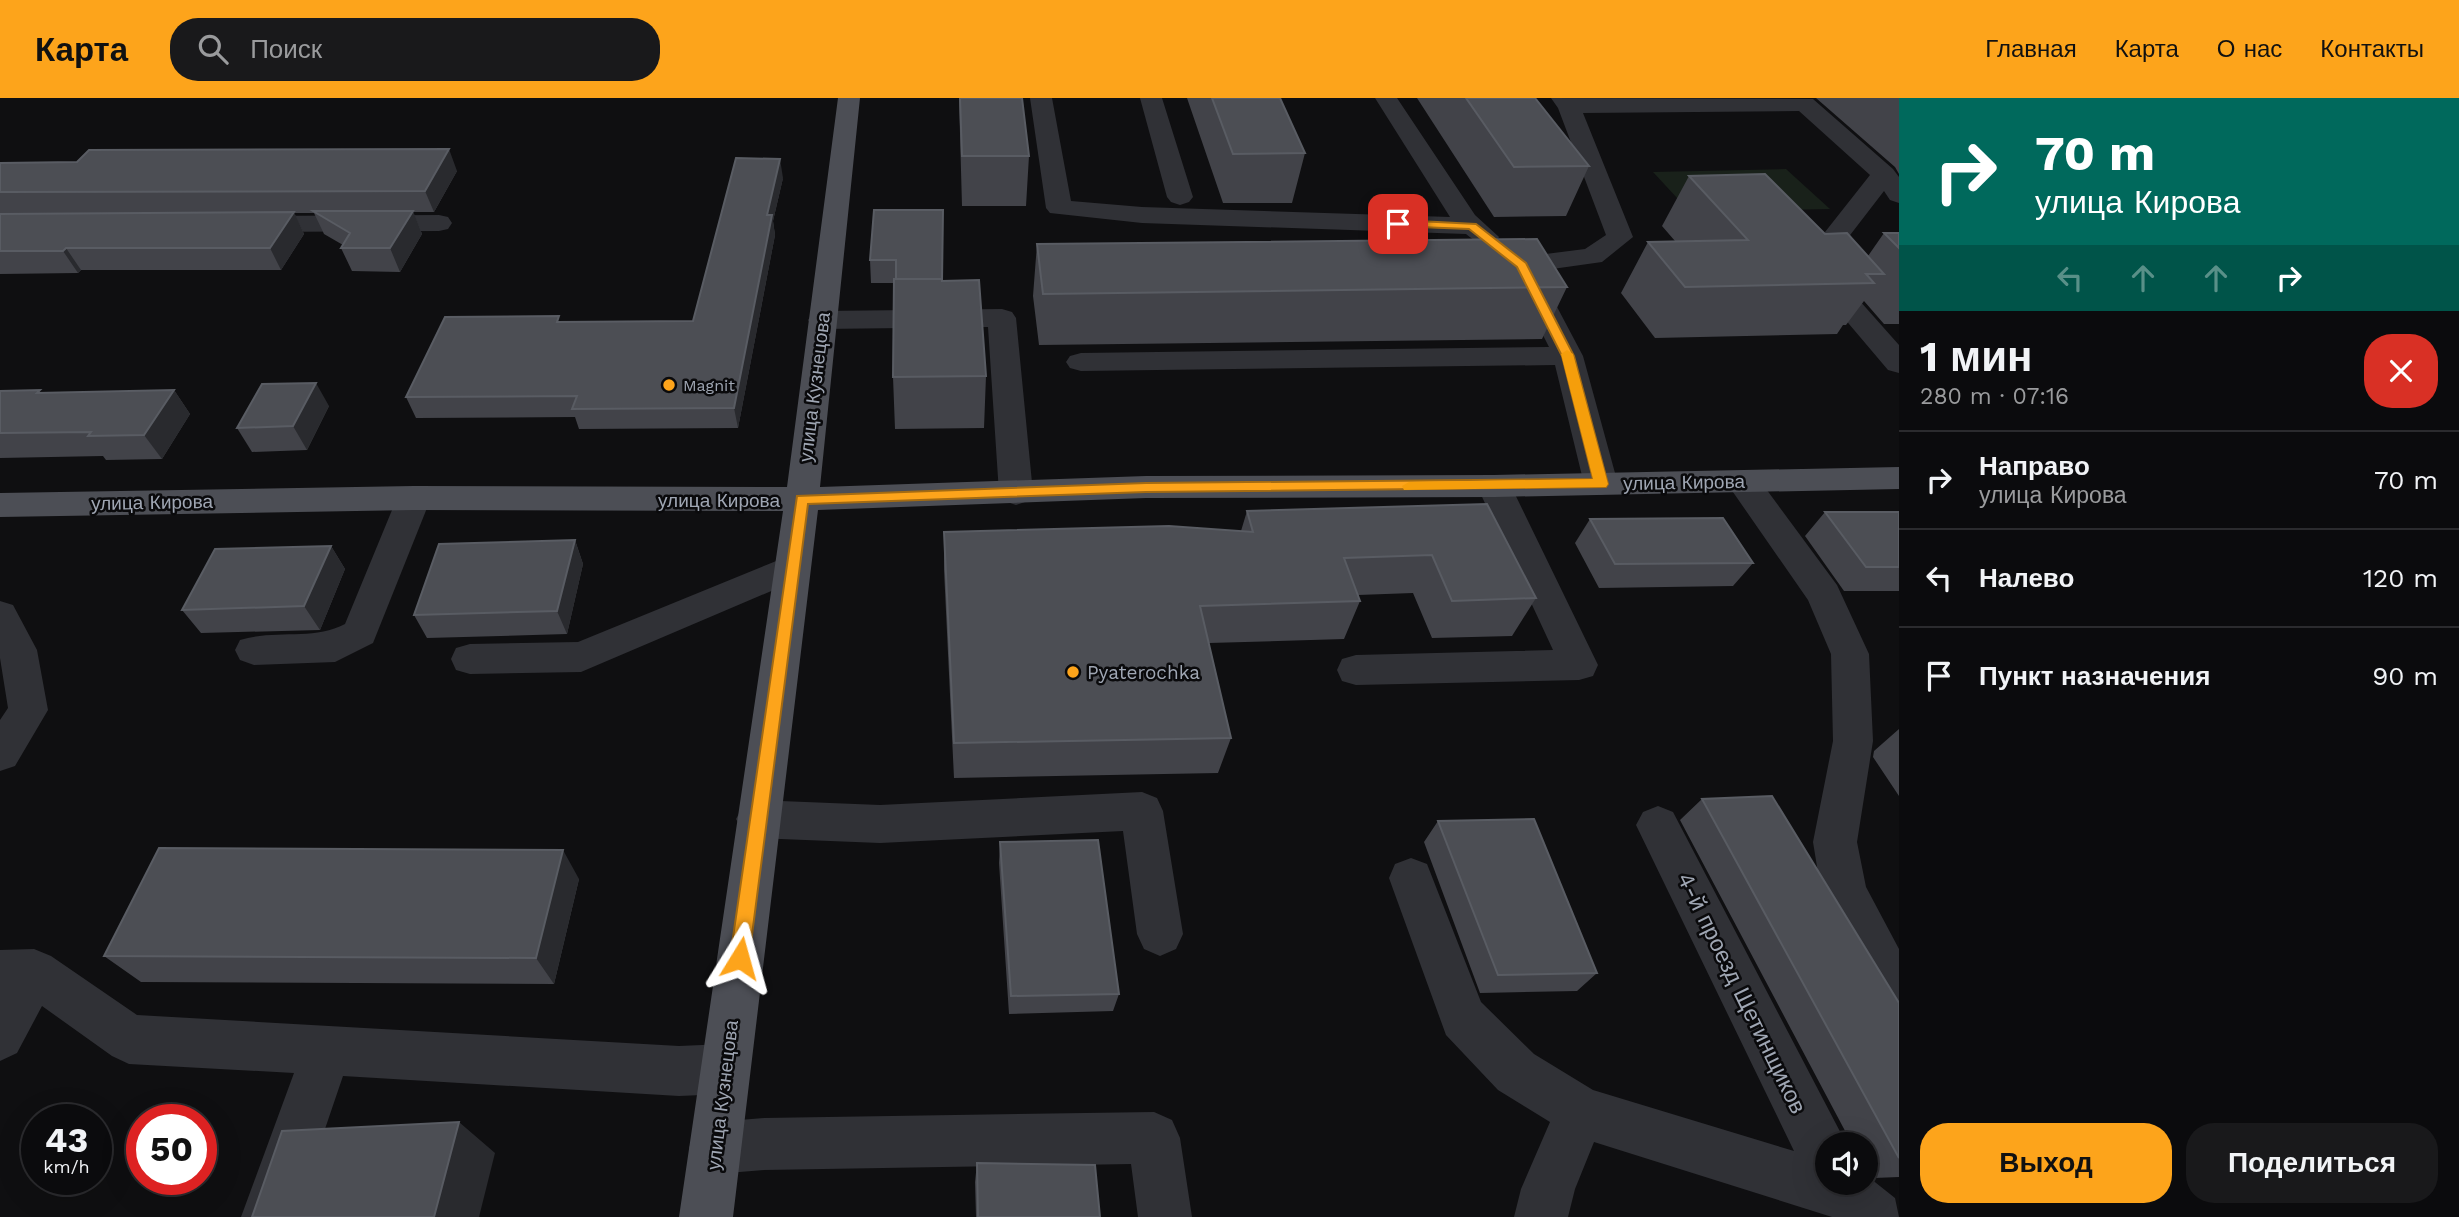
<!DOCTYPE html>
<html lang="ru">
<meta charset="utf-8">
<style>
body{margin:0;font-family:"Work Sans",sans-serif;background:#19191b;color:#f1f3f6;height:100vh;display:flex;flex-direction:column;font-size:26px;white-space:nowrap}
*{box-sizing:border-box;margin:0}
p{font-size:23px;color:#9a9b9d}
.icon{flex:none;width:38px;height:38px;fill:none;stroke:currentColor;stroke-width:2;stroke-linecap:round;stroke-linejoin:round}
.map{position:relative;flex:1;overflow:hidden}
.panel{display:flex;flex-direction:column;background:#0b0b0d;width:560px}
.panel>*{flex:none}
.top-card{background:#00695c;color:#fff;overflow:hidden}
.tools{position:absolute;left:1815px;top:1034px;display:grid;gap:14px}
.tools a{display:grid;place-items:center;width:63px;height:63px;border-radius:50%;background:#0b0b0d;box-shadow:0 7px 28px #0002,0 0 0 2px #2b2b2e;font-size:35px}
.speed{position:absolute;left:21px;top:1006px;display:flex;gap:14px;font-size:35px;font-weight:700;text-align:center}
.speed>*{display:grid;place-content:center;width:91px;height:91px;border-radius:50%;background:#0b0b0d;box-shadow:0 7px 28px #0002,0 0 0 2px #2b2b2e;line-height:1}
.speed small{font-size:18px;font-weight:400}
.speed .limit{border:10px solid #d22;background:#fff;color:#111}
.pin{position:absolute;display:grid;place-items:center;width:60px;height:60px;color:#fff;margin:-30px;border-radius:14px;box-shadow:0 4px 10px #0006}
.me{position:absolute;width:77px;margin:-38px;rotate:8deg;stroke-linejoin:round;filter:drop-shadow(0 0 5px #0008)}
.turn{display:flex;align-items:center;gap:24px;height:147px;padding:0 21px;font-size:32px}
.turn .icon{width:91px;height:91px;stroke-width:2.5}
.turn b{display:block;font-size:49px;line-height:60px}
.lanes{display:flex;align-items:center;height:66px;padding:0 21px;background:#0003;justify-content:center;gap:35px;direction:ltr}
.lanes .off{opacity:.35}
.round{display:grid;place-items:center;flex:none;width:74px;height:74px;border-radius:28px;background:#19191b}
.summary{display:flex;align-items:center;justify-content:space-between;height:119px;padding:0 21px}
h1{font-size:42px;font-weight:700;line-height:52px}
.button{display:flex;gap:14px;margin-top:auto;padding:14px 21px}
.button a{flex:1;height:80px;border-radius:28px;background:#fda41b;color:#111;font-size:28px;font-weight:700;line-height:80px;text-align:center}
.button a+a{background:#19191b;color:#f1f3f6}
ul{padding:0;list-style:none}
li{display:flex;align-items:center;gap:21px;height:98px;padding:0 21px;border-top:2px solid #2b2b2e}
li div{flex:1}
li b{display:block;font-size:26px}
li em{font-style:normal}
header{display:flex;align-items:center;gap:42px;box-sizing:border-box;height:98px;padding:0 35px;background:#fda41b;color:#111}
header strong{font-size:33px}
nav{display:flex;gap:38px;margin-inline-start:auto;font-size:24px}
.search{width:490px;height:63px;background:#19191b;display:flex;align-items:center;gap:18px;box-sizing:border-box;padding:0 24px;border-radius:28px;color:#9a9b9d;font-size:26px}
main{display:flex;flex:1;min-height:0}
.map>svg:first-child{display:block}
.green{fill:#19211a}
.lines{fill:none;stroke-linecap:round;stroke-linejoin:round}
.minor{fill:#303136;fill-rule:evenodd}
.major{fill:#4c4e55;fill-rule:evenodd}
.wall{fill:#424349}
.shaded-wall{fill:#292a2e}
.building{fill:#4c4e54;stroke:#595c63;stroke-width:2}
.route{fill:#fda41b;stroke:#a46b12;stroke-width:2}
.slow{fill:#f59e0b}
.poi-dot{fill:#fda41b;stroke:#0a0a0c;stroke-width:2.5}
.labels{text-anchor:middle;stroke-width:5;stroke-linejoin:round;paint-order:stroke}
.far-poi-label{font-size:16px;fill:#9fa6b3;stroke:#0a0a0c;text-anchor:start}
.street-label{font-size:19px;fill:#9fa6b3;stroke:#0a0a0c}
.poi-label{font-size:19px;fill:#9fa6b3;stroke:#0a0a0c;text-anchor:start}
.near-street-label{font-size:23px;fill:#9fa6b3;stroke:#0a0a0c}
</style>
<header>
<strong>Карта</strong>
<div class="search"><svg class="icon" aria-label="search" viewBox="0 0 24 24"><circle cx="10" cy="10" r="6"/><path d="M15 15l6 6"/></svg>Поиск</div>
<nav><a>Главная</a><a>Карта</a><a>О нас</a><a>Контакты</a></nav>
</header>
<main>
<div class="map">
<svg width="1899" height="1119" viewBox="0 0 1899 1119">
<rect width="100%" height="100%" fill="#0f0f11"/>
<path class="green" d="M 1786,71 L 1830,111 L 1690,114 L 1653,74 Z"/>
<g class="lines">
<path class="minor" d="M 1030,0 L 1052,0 L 1071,103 L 1142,109 L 1450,119 L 1375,0 L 1397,0 L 1475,117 L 1499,139 L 1495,145 C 1482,148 1476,144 1466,136 L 1142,125 L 1050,115 L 1046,110 Z
M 1140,0 L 1162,0 L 1193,99 L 1189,104 L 1180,107 L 1171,104 L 1167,99 Z
M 1551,0 L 1813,1 L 1893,71 L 1899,79 L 1899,105 L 1890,102 L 1884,93 L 1834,158 L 1899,157 L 1899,173 L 1835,175 L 1899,247 L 1899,275 L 1888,272 L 1799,167 L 1870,77 L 1799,13 L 1583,15 L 1633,139 L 1602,164 L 1538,173 L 1583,258 L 1618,386 L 1613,394 L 1601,397 L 1589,394 L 1584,386 L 1555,267 L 1081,273 L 1070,270 L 1066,264 L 1070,258 L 1081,255 L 1549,249 L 1513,178 L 1516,174 L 1508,167 L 1512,161 L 1522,159 L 1585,151 L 1606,137 L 1558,10 Z
M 439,117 L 448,119 L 452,125 L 448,131 L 439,133 L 247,134 L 238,132 L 234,126 L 238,120 L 247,118 Z
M 1002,211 L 1012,214 L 1016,220 L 1033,395 L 1028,403 L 1016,407 L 1004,403 L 999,395 L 988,229 L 822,231 L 812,228 L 808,222 L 812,216 L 822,213 Z
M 1743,373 L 1755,376 L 1837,487 L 1869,556 L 1873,643 L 1857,744 L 1866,789 L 1899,851 L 1899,922 L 1882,916 L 1821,793 L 1813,744 L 1833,643 L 1831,556 L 1808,502 L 1726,384 L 1731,376 Z
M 1494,377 L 1506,380 L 1511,388 L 1598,567 L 1593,578 L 1579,582 L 1356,587 L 1342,583 L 1337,572 L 1342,561 L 1356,557 L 1553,552 L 1477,388 L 1482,380 Z
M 414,388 L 426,392 L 431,400 L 373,545 L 335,564 L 254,567 L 240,562 L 235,552 L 240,542 C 275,531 313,543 345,526 L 397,400 L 402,392 Z
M 791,457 L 804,461 L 809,470 L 804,479 L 581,574 L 470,576 L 456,572 L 451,561 L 456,550 L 470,546 L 578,544 Z
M 0,503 L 13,507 L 37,552 L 48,612 L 15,668 L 0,673 L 0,622 L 8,610 L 0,560 Z
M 1142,694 L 1157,700 L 1163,713 L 1183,836 L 1176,851 L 1160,858 L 1144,851 L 1137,836 L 1123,733 L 880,745 L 758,740 L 743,734 L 736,721 L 743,708 L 758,702 L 880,707 Z
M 1658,708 L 1673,714 L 1846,1045 L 1827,1046 L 1827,1085 L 1866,1085 L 1866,1077 L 1895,1100 L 1899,1119 L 1832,1119 L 1594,1044 L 1575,1091 L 1568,1119 L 1514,1119 L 1521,1091 L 1550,1024 L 1498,992 L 1446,937 L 1389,780 L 1395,766 L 1411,760 L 1427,766 L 1481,904 L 1534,956 L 1593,992 L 1794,1053 L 1636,727 L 1643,714 Z
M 34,851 L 51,858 L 137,917 L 679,948 L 725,946 L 743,953 L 750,971 L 743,989 L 725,996 L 679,998 L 343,978 L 295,1119 L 241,1119 L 294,975 L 129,966 L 112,958 L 42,908 L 17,955 L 0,963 L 0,852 Z
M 1154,1014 L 1172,1022 L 1180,1040 L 1192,1119 L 1138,1119 L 1131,1066 L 764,1072 L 715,1076 L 696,1069 L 689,1050 L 696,1031 L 715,1024 L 764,1020 Z"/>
<path class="major" d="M 838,0 L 860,0 L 820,389 L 1146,378 L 1494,377 L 1899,369 L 1899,391 L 1494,399 L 1146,400 L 818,412 L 733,1119 L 679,1119 L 783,413 L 414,412 L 0,419 L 0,395 L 414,388 L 787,389 Z"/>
</g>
<path class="wall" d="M 959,0 L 1022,0 L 1029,58 L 1026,108 L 962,108 Z
M 1187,0 L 1280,0 L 1305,55 L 1292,105 L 1223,105 Z
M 1417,0 L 1535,0 L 1589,68 L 1566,118 L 1494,119 Z
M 1816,0 L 1899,0 L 1899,76 L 1895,69 Z
M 0,65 L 457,73 L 434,114 L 413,114 L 422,136 L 400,174 L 352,173 L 341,150 L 343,147 L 324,136 L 314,115 L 294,115 L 304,136 L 281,172 L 81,172 L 78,175 L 0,176 Z
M 1689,78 L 1825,136 L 1868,158 L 1884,135 L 1899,135 L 1899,226 L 1884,226 L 1864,203 L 1846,227 L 1843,227 L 1837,236 L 1655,240 L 1621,195 L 1648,144 L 1675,143 L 1662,128 Z
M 783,80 L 773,123 L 775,137 L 738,330 L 579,331 L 575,319 L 416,320 L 406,299 L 561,224 L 693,223 Z
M 874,112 L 943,183 L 986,278 L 984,330 L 895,331 L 893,279 L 894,185 L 871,185 L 870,162 Z
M 1037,146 L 1567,189 L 1542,241 L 1039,247 L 1033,198 Z
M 174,292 L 190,316 L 162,361 L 106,362 L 103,358 L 0,360 L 0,293 L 42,295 Z
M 329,308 L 307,352 L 252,354 L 237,330 Z
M 1487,406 L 1536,500 L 1512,538 L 1432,540 L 1413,495 L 1358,497 L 1360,503 L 1344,541 L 1209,545 L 1231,640 L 1218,675 L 954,680 L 944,472 L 944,434 L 1241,433 L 1247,413 Z
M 1825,414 L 1899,414 L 1899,493 L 1844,493 L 1805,438 Z
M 1590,421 L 1753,465 L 1733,488 L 1599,490 L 1575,445 Z
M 575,442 L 583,466 L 567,536 L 427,540 L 414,517 Z
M 331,448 L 345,471 L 320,532 L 201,535 L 182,512 Z
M 1899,631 L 1899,698 L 1873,659 L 1874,653 Z
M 1702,701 L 1899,905 L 1899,1079 L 1874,1080 L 1867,1075 L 1866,1072 L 1866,1046 L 1852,1046 L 1680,722 Z
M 1438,723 L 1597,875 L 1577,893 L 1480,895 L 1424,744 Z
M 1000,744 L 1119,896 L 1113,913 L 1009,916 L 999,765 Z
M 579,781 L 554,886 L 141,884 L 104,858 Z
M 977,1065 L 1100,1119 L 976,1119 L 975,1084 Z"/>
<path class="shaded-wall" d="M 449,51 L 457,73 L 434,114 L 425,93 Z
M 780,61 L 783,80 L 773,123 L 775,137 L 738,330 L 734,310 L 767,117 Z
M 413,113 L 422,136 L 400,174 L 390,150 Z
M 294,114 L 304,136 L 281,172 L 270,150 Z
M 66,150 L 81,172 L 78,175 L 63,153 Z
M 316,285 L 329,308 L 307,352 L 293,328 Z
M 174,292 L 190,316 L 162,361 L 144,337 Z
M 575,442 L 583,466 L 567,536 L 557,513 Z
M 331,448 L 345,471 L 320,532 L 304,508 Z
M 563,752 L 579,781 L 554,886 L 536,860 Z
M 459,1024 L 495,1055 L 479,1119 L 434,1119 Z"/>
<path class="building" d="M 960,0 L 1022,0 L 1029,58 L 962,58 Z
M 1212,0 L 1280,0 L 1305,55 L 1233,56 Z
M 1466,0 L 1535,0 L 1589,68 L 1514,69 Z
M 449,51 L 425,93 L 0,94 L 0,65 L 77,64 L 89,52 Z
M 736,60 L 780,61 L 767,117 L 772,117 L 734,310 L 572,311 L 577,298 L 406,299 L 445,219 L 559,218 L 557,224 L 693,223 Z
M 1765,76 L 1825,136 L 1847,135 L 1884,176 L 1866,176 L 1874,185 L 1685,189 L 1648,144 L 1748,142 L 1689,78 Z
M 874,112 L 943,112 L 942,183 L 942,181 L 896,181 L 896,162 L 870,162 Z
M 313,113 L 413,113 L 390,150 L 341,150 L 350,135 Z
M 294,114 L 270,150 L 66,150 L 63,153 L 0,153 L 0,116 Z
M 1884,135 L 1899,135 L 1899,150 Z
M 1537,141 L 1567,189 L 1043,196 L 1037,146 Z
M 894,181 L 942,181 L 942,183 L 979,182 L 986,278 L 893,279 Z
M 316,285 L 293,328 L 237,330 L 262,286 Z
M 40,292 L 37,295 L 174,292 L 144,337 L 88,338 L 91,334 L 0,335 L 0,293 Z
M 1487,406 L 1536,500 L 1452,503 L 1432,457 L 1344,460 L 1360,503 L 1200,508 L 1231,640 L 954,645 L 944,434 L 1169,428 L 1253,434 L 1247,413 Z
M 1825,414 L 1899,414 L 1899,469 L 1866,469 Z
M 1723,420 L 1753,465 L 1615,466 L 1590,421 Z
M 575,442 L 557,513 L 414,517 L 439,446 Z
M 331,448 L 304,508 L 182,512 L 215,451 Z
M 1772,698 L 1899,905 L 1899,1060 L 1702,701 Z
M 1534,721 L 1597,875 L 1498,877 L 1438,723 Z
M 1098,742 L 1119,896 L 1011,898 L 1000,744 Z
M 159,750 L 563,752 L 536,860 L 104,858 Z
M 459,1024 L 434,1119 L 252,1119 L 282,1033 Z
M 977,1065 L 1095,1067 L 1100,1119 L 978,1119 Z"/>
<path class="route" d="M 1398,122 L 1476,126 L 1526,165 L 1574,258 L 1608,386 L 1606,389 L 1146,394 L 808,406 L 749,860 L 746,866 L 740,869 L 733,866 L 730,860 L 797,398 L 1146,385 L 1593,381 L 1562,258 L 1517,169 L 1469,131 L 1394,128 L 1392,126 Z"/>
<path class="slow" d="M 1567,252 L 1573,256 L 1608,386 L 1606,389 L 1404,392 L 1402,388 L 1409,384 L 1593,381 L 1561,256 Z"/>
<g class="poi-dot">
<circle cx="669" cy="287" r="7"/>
<circle cx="1073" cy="574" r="7"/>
</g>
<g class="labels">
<g class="far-poi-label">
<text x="683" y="293">Magnit</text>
</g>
<g class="street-label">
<text transform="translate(814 289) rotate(-83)" y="7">улица Кузнецова</text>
<text transform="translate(1684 384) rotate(-1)" y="7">улица Кирова</text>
<text x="719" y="409">улица Кирова</text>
<text transform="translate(152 404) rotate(-1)" y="7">улица Кирова</text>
<text transform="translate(722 997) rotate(-83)" y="7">улица Кузнецова</text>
</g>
<g class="poi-label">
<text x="1087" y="581">Pyaterochka</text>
</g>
<g class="near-street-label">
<text transform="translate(1742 895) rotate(64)" y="8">4-й проезд Щетинщиков</text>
</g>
</g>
</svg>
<div class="tools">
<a><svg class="icon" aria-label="sound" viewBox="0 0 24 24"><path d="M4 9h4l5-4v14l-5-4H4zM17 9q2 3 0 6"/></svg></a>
</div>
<div class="speed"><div>43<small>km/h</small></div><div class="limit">50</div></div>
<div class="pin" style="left:1398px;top:126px;background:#d93025"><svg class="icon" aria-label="arrive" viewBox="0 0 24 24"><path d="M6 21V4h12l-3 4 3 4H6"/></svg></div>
<svg class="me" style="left:740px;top:860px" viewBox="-20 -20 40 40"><path d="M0-17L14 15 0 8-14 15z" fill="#fda41b" stroke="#fff" stroke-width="4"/></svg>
</div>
<section class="panel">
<div class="top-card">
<div class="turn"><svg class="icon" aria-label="right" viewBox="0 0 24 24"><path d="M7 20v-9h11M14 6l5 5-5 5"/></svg><div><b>70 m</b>улица Кирова</div></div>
<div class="lanes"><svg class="icon off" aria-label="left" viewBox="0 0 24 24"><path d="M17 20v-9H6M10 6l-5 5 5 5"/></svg><svg class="icon off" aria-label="ahead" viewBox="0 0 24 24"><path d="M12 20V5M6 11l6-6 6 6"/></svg><svg class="icon off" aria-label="ahead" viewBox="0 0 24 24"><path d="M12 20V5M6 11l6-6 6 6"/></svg><svg class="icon" aria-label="right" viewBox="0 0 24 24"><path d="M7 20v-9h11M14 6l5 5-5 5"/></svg></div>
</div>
<div class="summary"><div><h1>1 мин</h1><p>280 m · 07:16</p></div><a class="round" style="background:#d93025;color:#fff"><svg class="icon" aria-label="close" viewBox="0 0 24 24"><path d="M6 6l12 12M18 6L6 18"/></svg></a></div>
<ul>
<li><svg class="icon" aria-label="right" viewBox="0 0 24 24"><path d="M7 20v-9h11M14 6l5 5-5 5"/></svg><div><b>Направо</b><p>улица Кирова</p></div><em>70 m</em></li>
<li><svg class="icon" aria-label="left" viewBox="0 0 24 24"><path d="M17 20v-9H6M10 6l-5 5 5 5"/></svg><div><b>Налево</b></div><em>120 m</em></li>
<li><svg class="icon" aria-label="arrive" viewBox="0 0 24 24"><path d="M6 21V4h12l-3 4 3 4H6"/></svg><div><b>Пункт назначения</b></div><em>90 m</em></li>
</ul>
<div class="button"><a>Выход</a><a>Поделиться</a></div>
</section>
</main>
